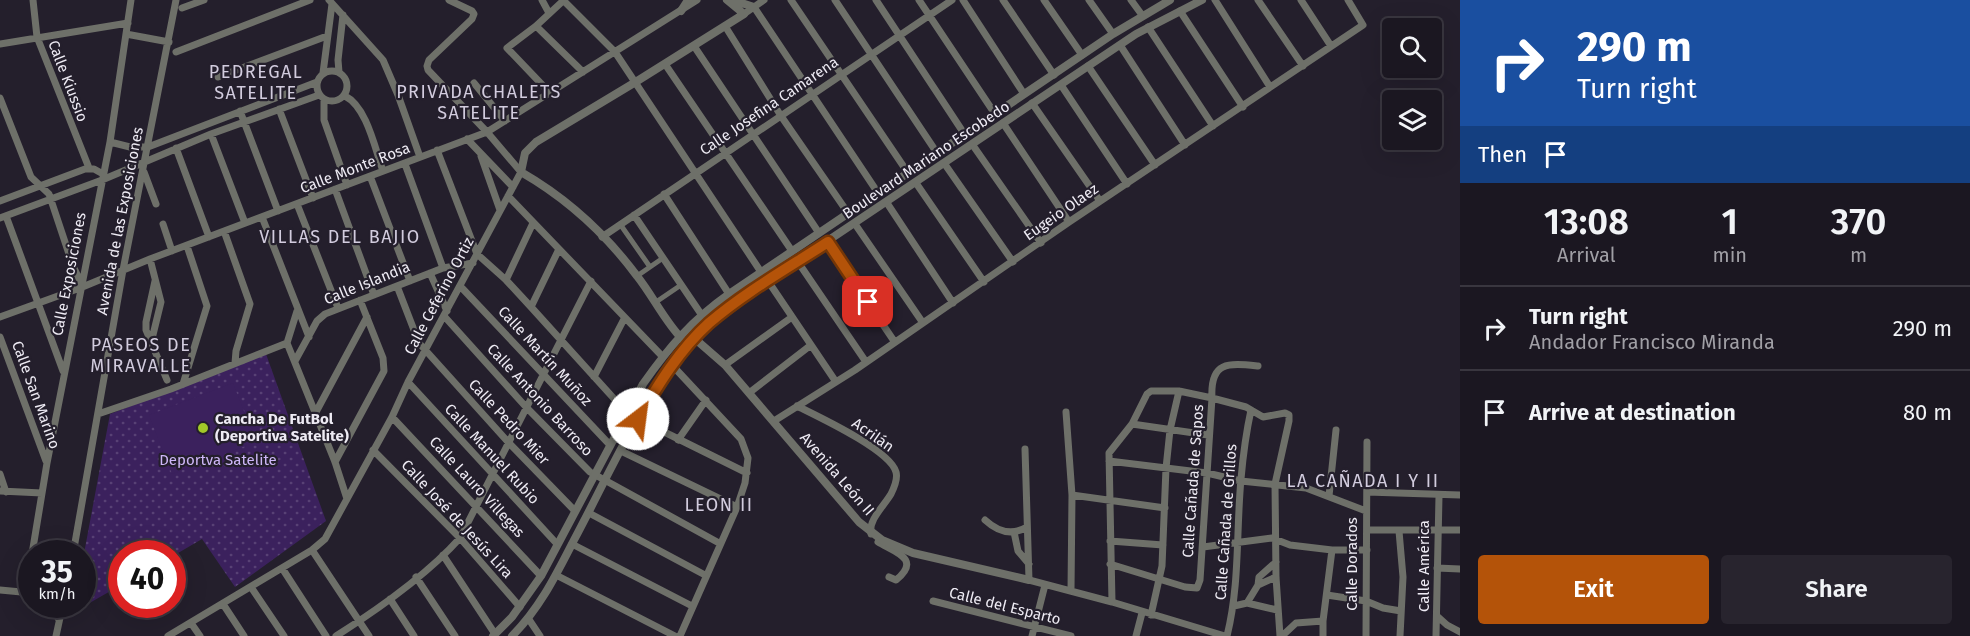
<!DOCTYPE html>
<meta charset="utf-8">
<style>
body{margin:0;font-family:"Fira Sans",sans-serif;background:#28242e;color:#f1f3f6;height:100vh;display:flex;flex-direction:column;font-size:22px;white-space:nowrap}
*{box-sizing:border-box;margin:0}
p{font-size:20px;color:#a09fa5}
.icon{flex:none;width:33px;height:33px;fill:none;stroke:currentColor;stroke-width:2;stroke-linecap:round;stroke-linejoin:round}
.map{position:relative;flex:1;overflow:hidden}
.drawer{display:flex;flex-direction:column;background:#1b1721;width:510px}
.drawer>*{flex:none}
.banner{background:#1a4fa0;color:#fff;overflow:hidden}
.fabs{position:absolute;left:1382px;top:18px;display:grid;gap:12px}
.fabs a{display:grid;place-items:center;width:60px;height:60px;border-radius:6px;background:#1b1721;box-shadow:0 6px 24px #0002,0 0 0 2px #39363f;font-size:30px}
.speed{position:absolute;left:18px;top:540px;display:flex;gap:12px;font-size:30px;font-weight:700;text-align:center}
.speed>*{display:grid;place-content:center;width:78px;height:78px;border-radius:50%;background:#1b1721;box-shadow:0 6px 24px #0002,0 0 0 2px #39363f;line-height:1}
.speed small{font-size:15px;font-weight:400}
.speed .limit{border:9px solid #d22;background:#fff;color:#111}
.pin{position:absolute;display:grid;place-items:center;width:51px;height:51px;color:#fff;margin:-26px;border-radius:12px;box-shadow:0 3px 9px #0006}
.me{position:absolute;width:66px;margin:-33px;rotate:30deg;stroke-linejoin:round;filter:drop-shadow(0 0 4px #0008)}
.turn{display:flex;align-items:center;gap:21px;height:126px;padding:0 18px;font-size:27px}
.turn .icon{width:78px;height:78px;stroke-width:2.5}
.turn b{display:block;font-size:42px;line-height:51px}
.then{display:flex;align-items:center;height:57px;padding:0 18px;background:#0003;gap:12px;font-size:22px}
.eta{display:flex;justify-content:space-evenly;align-items:center;height:102px;text-align:center}
.eta b{font-size:36px;font-weight:600;line-height:42px}
.button{display:flex;gap:12px;margin-top:auto;padding:12px 18px}
.button a{flex:1;height:69px;border-radius:6px;background:#b45309;color:#fff;font-size:24px;font-weight:600;line-height:69px;text-align:center}
.button a+a{background:#28242e;color:#f1f3f6}
ul{padding:0;list-style:none}
li{display:flex;align-items:center;gap:18px;height:84px;padding:0 18px;border-top:2px solid #39363f}
li div{flex:1}
li b{display:block;font-size:22px}
li em{font-style:normal}
main{display:flex;flex:1;min-height:0}
.map>svg:first-child{display:block}
.grass{fill:url(#grass-dots)}
.pitch{fill:#3b215d}
.lines{fill:none;stroke-linecap:round;stroke-linejoin:round}
.pedestrian{stroke:#6e7069;stroke-width:5}
.minor{stroke:#6e7069;stroke-width:7}
.tertiary{stroke:#6e7069;stroke-width:8}
.route-casing{stroke:#753606;stroke-width:15}
.route{stroke:#b45309;stroke-width:10}
.poi-dot{fill:#a2c928;stroke:#241f2c;stroke-width:2}
.labels{text-anchor:middle;stroke-width:4.5;stroke-linejoin:round;paint-order:stroke}
.street-label{font-size:15px;fill:#eeebf4;stroke:#241f2c}
.poi-label{font-size:15px;font-weight:bold;fill:#eeebf4;stroke:#241f2c;text-anchor:start}
.park-label{font-size:15px;fill:#ceb7f8;stroke:#241f2c}
.quarter-label{font-size:18px;letter-spacing:1.5px;fill:#d2ccde;stroke:#241f2c}
</style>
<main>
<div class="map">
<svg width="1460" height="636" viewBox="0 0 1460 636">
<defs>
<pattern id="grass-dots" width="8" height="8" patternUnits="userSpaceOnUse" patternTransform="scale(1.5)"><rect width="8" height="8" fill="#3b215d"/><path d="M2 2h.1M6 6h.1" fill="none" stroke="#584175" stroke-width="1.8" stroke-linecap="round"/></pattern>
</defs>
<rect width="100%" height="100%" fill="#241f2c"/>
<path class="grass" d="M 266,354 L 326,521 L 235,587 L 202,539 L 173,556 L 172,554 L 122,554 L 121,585 L 72,613 L 74,605 L 82,604 L 83,559 L 110,414 Z"/>
<path class="pitch" d="M 233,383 L 256,442 L 172,474 L 149,415 Z"/>
<g class="lines">
<path class="pedestrian" d="M 620,224 L 650,267
M 637,276 L 663,258
M 656,302 L 681,285"/>
<path class="minor" d="M 33,0 L 37,37 L 89,168
M 329,0 L 383,60 L 398,95 L 420,157
M 542,0 L 549,13
M 563,0 L 615,52 L 761,272
M 791,0 L 908,173
M 835,0 L 937,153
M 876,0 L 965,135
M 919,0 L 995,114
M 963,0 L 1024,94
M 1003,0 L 1054,75
M 1044,0 L 1082,55
M 1089,0 L 1113,34
M 1131,0 L 1142,15
M 1215,0 L 1270,87
M 1258,0 L 1303,66
M 1301,0 L 1331,46
M 754,7 L 878,193
M 182,8 L 204,0
M 1180,11 L 1243,107
M 744,14 L 764,0
M 536,26 L 583,72
M 725,26 L 781,116 L 848,213
M 1148,27 L 1213,126
M 126,34 L 169,42
M 0,44 L 128,23
M 1120,45 L 1185,145
M 694,46 L 819,233
M 176,52 L 310,0
M 665,64 L 792,251
M 1088,66 L 1155,165
M317 86a15 15 0 1 1 30 0a15 15 0 1 1-30 0Z
M 339,72 L 338,60 L 343,15
M 323,73 L 332,4
M 218,77 L 327,36
M 474,83 L 505,121
M 1061,85 L 1127,184
M 550,93 L 507,48 L 536,26 L 564,0
M 345,96 C 367,107 375,149 383,171
M 0,98 L 31,177 L 49,194 L 73,266 L 81,283
M 324,99 L 324,120 L 347,185
M 1032,103 L 1100,201
M 279,109 L 313,198
M 240,111 L 278,211
M 1003,123 L 1069,222
M 211,134 L 245,223
M 467,139 L 513,187
M 110,142 L 130,147 L 148,147 L 317,82
M 972,144 L 1041,243
M 176,148 L 209,237
M 437,150 L 477,254 L 506,280 L 531,307 L 627,413
M 481,156 L 500,210
M 944,163 L 1013,262
M 405,164 L 443,268
M 144,172 L 156,204
M 370,176 L 410,281
M 916,183 L 984,282
M 335,189 L 374,295
M 664,194 L 729,294
M 508,196 L 662,356
M 0,201 L 85,169 L 94,169 L 103,174
M 887,203 L 953,303
M 297,204 L 338,308
M 634,215 L 701,314
M 6,216 L 63,371
M 262,217 L 309,337
M 0,218 L 102,180 L 211,134 L 319,95
M 163,224 L 172,251
M 855,224 L 923,323
M 224,231 L 250,304 L 236,351 L 235,363
M 602,237 L 952,0
M 827,242 L 894,341
M 150,259 L 161,302 L 151,343
M 798,262 L 866,362
M 430,273 L 447,311
M 506,280 L 533,223
M 155,281 L 146,322 L 146,330 L 167,380
M 768,281 L 836,382
M 397,286 L 419,343 L 508,442 L 575,511
M 461,287 L 610,445
M 531,307 L 559,249
M 444,316 L 526,407 L 590,472 L 719,543
M 0,317 L 80,288 L 150,259 L 487,132 L 697,0
M 0,337 L 46,461
M 287,343 L 335,462 L 347,499
M 287,343 L 297,311
M 295,361 L 317,321 L 325,314 L 443,268 L 473,263
M 672,365 L 741,439 L 748,458 L 745,483 L 737,507 L 680,636
M 725,365 L 792,317
M 594,377 L 624,319
M 408,382 L 557,544
M 183,384 L 207,306 L 187,246
M 749,393 L 811,345
M 797,406 C 819,417 890,450 896,472 C 898,479 894,488 891,494 C 884,506 868,520 871,534
M 316,412 L 367,317
M 1066,412 L 1072,495 L 1071,591
M 98,414 L 171,389 L 287,343
M 392,417 L 541,576
M 638,419 L 747,473
M 774,421 L 855,370 L 1069,222 L 1363,25 L 1348,0
M 1132,424 L 1208,435
M 678,440 L 706,400
M 1025,449 L 1029,580 L 1112,602 L 1225,636
M 373,450 L 460,538 L 520,607
M 621,451 L 737,507
M 1109,461 L 1207,473 L 1241,481 L 1306,488 L 1366,511
M 335,462 L 384,371 L 383,358 L 360,300
M 0,474 L 6,492
M 0,491 L 42,493
M 1367,492 L 1460,495
M 1072,495 L 1165,508
M 1329,496 L 1336,430
M 589,513 L 705,575
M 985,520 C 998,532 1012,536 1027,527
M 1367,530 L 1460,530
M 1399,531 L 1403,577 L 1400,636
M 1014,532 L 1018,551 L 1029,564
M 1110,541 L 1163,545
M 878,542 C 895,552 922,559 896,580 L 889,577
M 572,544 L 692,606
M 1203,547 L 1272,538 L 1290,545 L 1332,550 L 1367,550
M 312,550 L 369,636
M 32,554 L 47,463 L 110,142 L 131,0
M 73,554 L 123,270 L 176,0
M 443,555 L 495,634
M 32,559 L 32,568
M 1110,564 L 1185,587 L 1197,588 L 1200,580 L 1212,398 C 1210,361 1228,363 1258,366
M 282,568 L 326,636
M 1437,568 L 1460,569
M 556,575 L 675,636
M 416,577 L 455,636
M 1258,585 L 1259,577 L 1276,562
M 251,587 L 284,636
M 0,590 L 32,593
M 1327,595 L 1366,601 L 1383,608 L 1401,611
M 390,599 L 414,636
M 933,601 L 1071,636
M 1112,602 L 1109,453 L 1132,424 L 1147,394 L 1151,391 L 1179,391 L 1212,398 L 1246,407 L 1263,417 L 1285,413 L 1289,415 L 1289,421 L 1275,484 L 1276,577 L 1280,636
M 1247,603 L 1277,610
M 51,604 L 59,620
M 223,604 L 244,636
M 1234,606 L 1247,603 L 1258,585 L 1276,577
M 1151,615 L 1162,566 L 1166,468 L 1170,430 L 1179,391
M 1437,616 L 1447,625 L 1460,632
M 528,618 L 540,636
M 191,623 L 200,636
M 56,636 L 63,604
M 168,636 L 312,550 L 325,539 L 392,417 L 408,382 L 521,172 L 487,132 L 428,70 L 427,66 L 429,60 L 472,19 L 474,14 L 472,11 L 449,0
M 336,636 C 377,610 427,575 460,538 L 591,281
M 1032,636 L 1045,585
M 1136,636 L 1142,613
M 1227,636 C 1240,583 1236,533 1241,479 C 1243,456 1246,433 1251,410
M 1282,636 L 1296,623 L 1323,621
M 1323,636 L 1323,621 L 1332,550
M 1366,636 L 1367,442
M 1436,636 L 1439,496"/>
<path class="tertiary" d="M 732,0 L 754,7
M 681,11 L 688,0
M 694,338 L 725,365 L 859,522 L 882,540 L 913,553 L 1029,580
M 683,340 C 665,322 653,296 637,276 C 605,233 568,199 521,172 L 525,153 L 536,142 L 634,83 L 744,14 L 727,0
M 493,636 L 512,617 L 541,576 L 643,384 C 669,347 692,320 729,294 L 1113,34 L 1170,0
M 512,636 C 540,608 556,575 574,540 C 619,456 656,362 735,303 L 1136,34 L 1202,0"/>
</g>
<g class="lines">
<g class="route-casing">
<path id="route" d="M 638,419 C 658,385 679,350 709,323 C 745,292 788,268 828,242 L 868,302"/>
</g>
<use href="#route" class="route"/>
</g>
<circle class="poi-dot" cx="203" cy="428" r="6"/>
<g class="labels">
<g class="street-label">
<text transform="translate(68 81) rotate(69)" y="5">Calle Kiussio</text>
<text transform="translate(769 106) rotate(-34)" y="5">Calle Josefina Camarena</text>
<text transform="translate(926 160) rotate(-34)" y="5">Boulevard Mariano Escobedo</text>
<text transform="translate(355 168) rotate(-21)" y="5">Calle Monte Rosa</text>
<text transform="translate(1061 212) rotate(-35)" y="5">Eugeio Olaez</text>
<text transform="translate(120 221) rotate(-79)" y="5">Avenida de las Exposiciones</text>
<text transform="translate(69 274) rotate(-79)" y="5">Calle Exposiciones</text>
<text transform="translate(367 283) rotate(-22)" y="5">Calle Islandia</text>
<text transform="translate(439 296) rotate(-62)" y="5">Calle Ceferino Ortiz</text>
<text transform="translate(545 356) rotate(47)" y="5">Calle Martín Muñoz</text>
<text transform="translate(36 395) rotate(70)" y="5">Calle San Marino</text>
<text transform="translate(540 400) rotate(47)" y="5">Calle Antonio Barroso</text>
<text transform="translate(509 422) rotate(47)" y="5">Calle Pedro Mier</text>
<text transform="translate(873 435) rotate(35)" y="5">Acrilán</text>
<text transform="translate(492 454) rotate(47)" y="5">Calle Manuel Rubio</text>
<text transform="translate(837 474) rotate(49)" y="5">Avenida León II</text>
<text transform="translate(1193 481) rotate(-86)" y="5">Calle Cañada de Sapos</text>
<text transform="translate(477 487) rotate(47)" y="5">Calle Lauro Villegas</text>
<text transform="translate(457 519) rotate(47)" y="5">Calle José de Jesús Lira</text>
<text transform="translate(1226 522) rotate(-86)" y="5">Calle Cañada de Grillos</text>
<text transform="translate(1352 564) rotate(-90)" y="5">Calle Dorados</text>
<text transform="translate(1424 566) rotate(-90)" y="5">Calle América</text>
<text transform="translate(1005 606) rotate(14)" y="5">Calle del Esparto</text>
</g>
<g class="poi-label">
<text x="215" y="424">Cancha De FutBol<tspan x="215" dy="17">(Deportiva Satelite)</tspan></text>
</g>
<g class="park-label">
<text x="218" y="465">Deportva Satelite</text>
</g>
<g class="quarter-label">
<text x="256" y="78">PEDREGAL<tspan x="256" dy="21">SATELITE</tspan></text>
<text x="479" y="98">PRIVADA CHALETS<tspan x="479" dy="21">SATELITE</tspan></text>
<text x="340" y="243">VILLAS DEL BAJIO</text>
<text x="141" y="351">PASEOS DE<tspan x="141" dy="21">MIRAVALLE</tspan></text>
<text x="1363" y="487">LA CAÑADA I Y II</text>
<text x="719" y="511">LEON II</text>
</g>
</g>
</svg>
<div class="fabs">
<a><svg class="icon" aria-label="search" viewBox="0 0 24 24"><circle cx="10" cy="10" r="6"/><path d="M15 15l6 6"/></svg></a>
<a><svg class="icon" aria-label="layers" viewBox="0 0 24 24"><path d="M12 4l9 5-9 5-9-5zM3 14l9 5 9-5"/></svg></a>
</div>
<div class="speed"><div>35<small>km/h</small></div><div class="limit">40</div></div>
<div class="pin" style="left:868px;top:302px;background:#d93025"><svg class="icon" aria-label="arrive" viewBox="0 0 24 24"><path d="M6 21V4h12l-3 4 3 4H6"/></svg></div>
<svg class="me" style="left:638px;top:419px" viewBox="-20 -20 40 40"><circle r="19" fill="#fff"/><path d="M0-13L10 11 0 6-10 11z" fill="#b45309"/></svg>
</div>
<section class="drawer">
<div class="banner">
<div class="turn"><svg class="icon" aria-label="right" viewBox="0 0 24 24"><path d="M7 20v-9h11M14 6l5 5-5 5"/></svg><div><b>290 m</b>Turn right</div></div>
<div class="then">Then<svg class="icon" aria-label="arrive" viewBox="0 0 24 24"><path d="M6 21V4h12l-3 4 3 4H6"/></svg></div>
</div>
<div class="eta">
<div><b>13:08</b><p>Arrival</p></div>
<div><b>1</b><p>min</p></div>
<div><b>370</b><p>m</p></div>
</div>
<ul>
<li><svg class="icon" aria-label="right" viewBox="0 0 24 24"><path d="M7 20v-9h11M14 6l5 5-5 5"/></svg><div><b>Turn right</b><p>Andador Francisco Miranda</p></div><em>290 m</em></li>
<li><svg class="icon" aria-label="arrive" viewBox="0 0 24 24"><path d="M6 21V4h12l-3 4 3 4H6"/></svg><div><b>Arrive at destination</b></div><em>80 m</em></li>
</ul>
<div class="button"><a>Exit</a><a>Share</a></div>
</section>
</main>
